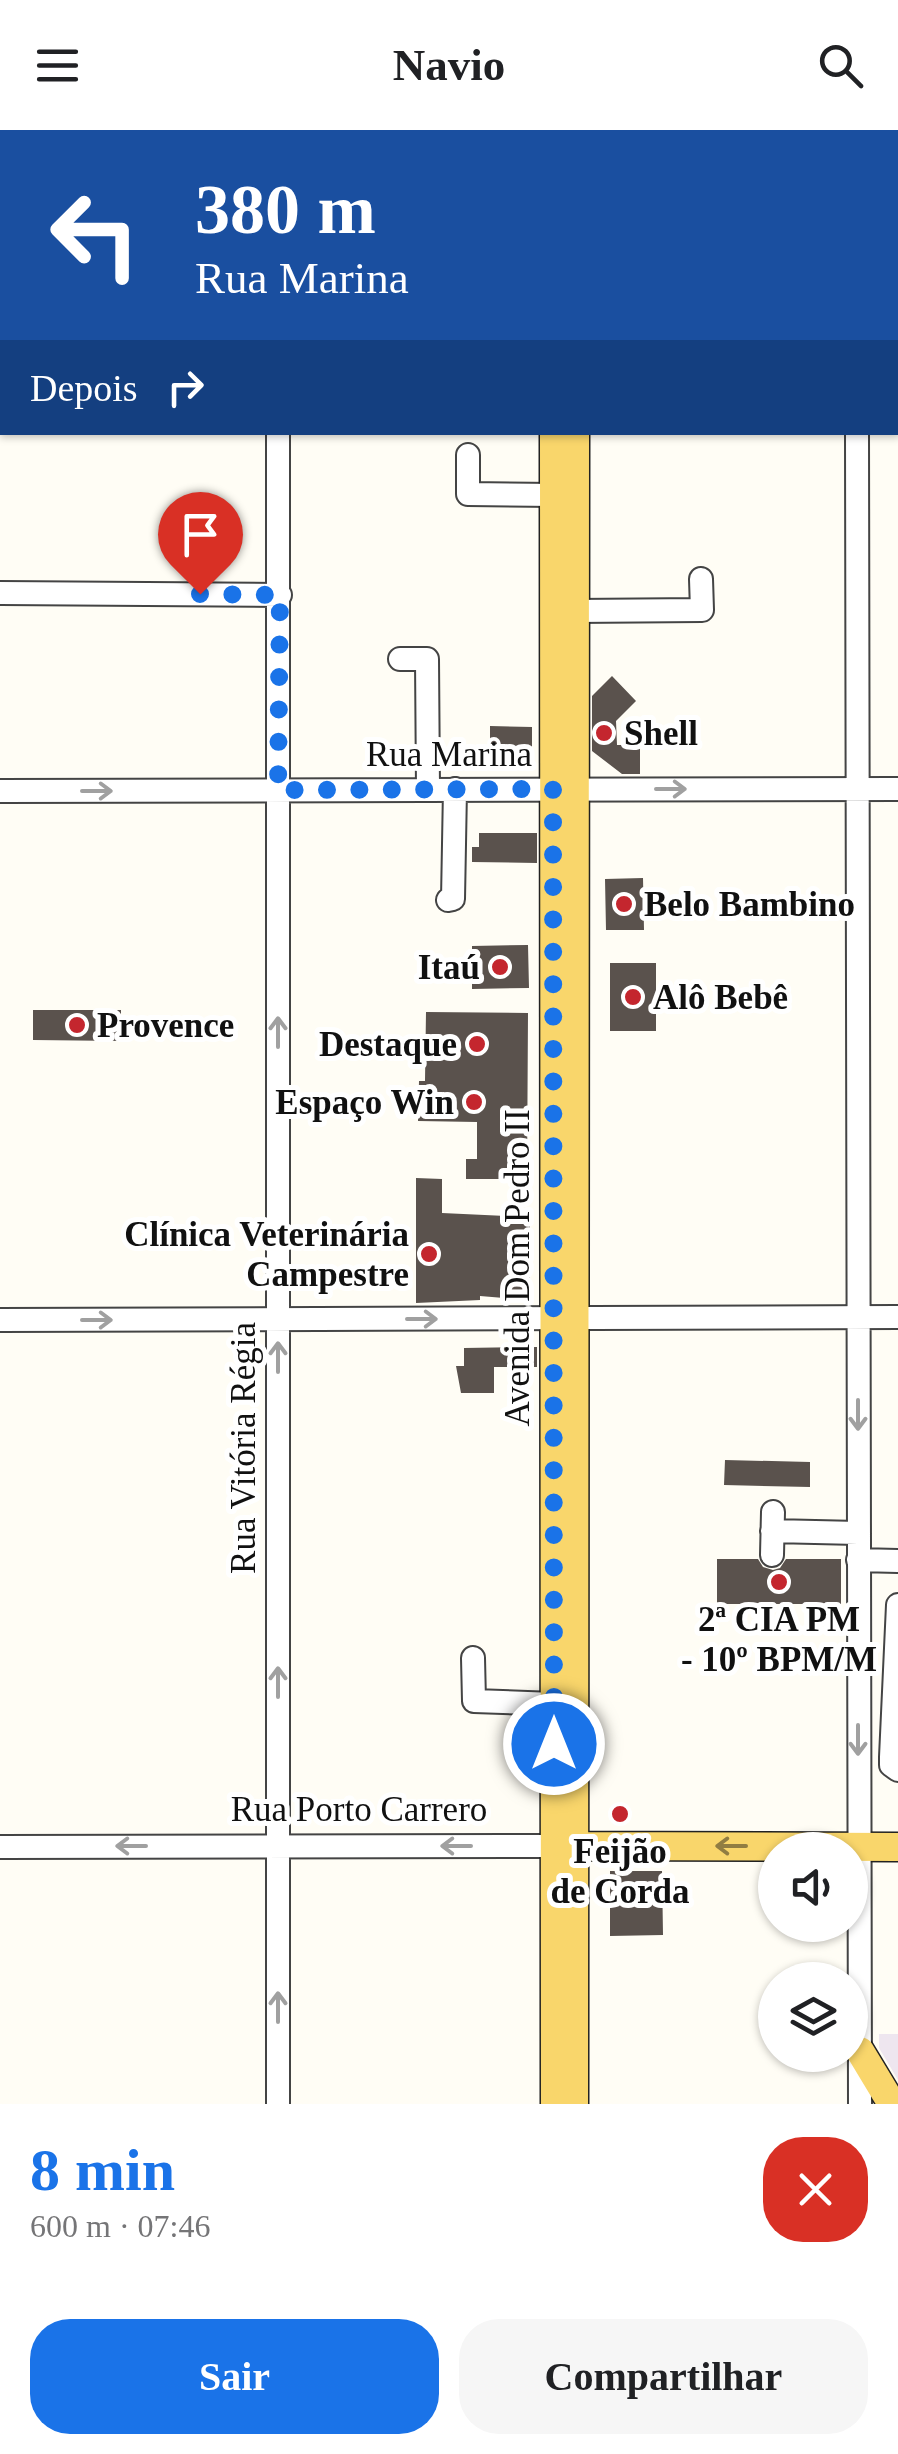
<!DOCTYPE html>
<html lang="pt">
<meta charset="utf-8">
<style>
body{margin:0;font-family:"Times New Roman",serif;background:#f6f6f6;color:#202124;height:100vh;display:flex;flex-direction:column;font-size:38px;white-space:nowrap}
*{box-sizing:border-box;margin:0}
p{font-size:32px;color:#757577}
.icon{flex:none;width:55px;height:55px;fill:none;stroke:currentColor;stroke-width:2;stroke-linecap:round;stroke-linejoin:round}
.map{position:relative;height:1974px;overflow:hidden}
.drawer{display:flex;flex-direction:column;background:#fff;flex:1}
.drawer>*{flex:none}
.guide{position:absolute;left:0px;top:0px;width:900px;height:305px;box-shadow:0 2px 8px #0004;background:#1a4fa0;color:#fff;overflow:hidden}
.controls{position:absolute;left:758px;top:1702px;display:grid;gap:20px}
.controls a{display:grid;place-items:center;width:110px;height:110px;border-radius:50%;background:#fff;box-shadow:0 2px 8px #0004;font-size:50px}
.pin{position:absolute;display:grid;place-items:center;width:85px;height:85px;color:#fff;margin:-102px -42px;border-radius:50% 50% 50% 0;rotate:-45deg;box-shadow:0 0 10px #0007}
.pin .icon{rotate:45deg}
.me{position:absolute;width:110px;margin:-55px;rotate:0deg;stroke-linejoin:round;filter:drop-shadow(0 0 8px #0008)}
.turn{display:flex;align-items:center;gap:35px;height:210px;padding:0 30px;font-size:45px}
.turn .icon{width:130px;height:130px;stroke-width:2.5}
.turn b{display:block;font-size:70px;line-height:85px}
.then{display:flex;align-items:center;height:95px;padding:0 30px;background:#0003;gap:20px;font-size:38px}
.round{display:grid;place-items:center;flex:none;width:105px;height:105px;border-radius:40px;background:#f6f6f6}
.head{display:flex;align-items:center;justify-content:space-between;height:170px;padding:0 30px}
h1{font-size:60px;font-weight:800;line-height:75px;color:#1a73e8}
.action{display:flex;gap:20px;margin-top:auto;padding:20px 30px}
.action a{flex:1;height:115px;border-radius:40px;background:#1a73e8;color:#fff;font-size:40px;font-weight:800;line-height:115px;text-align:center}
.action a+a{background:#f6f6f6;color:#202124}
header{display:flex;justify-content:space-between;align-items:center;height:130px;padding:0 30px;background:#fff;font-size:45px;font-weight:800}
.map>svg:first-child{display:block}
.industrial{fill:#eee6ef}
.building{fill:#5a524d}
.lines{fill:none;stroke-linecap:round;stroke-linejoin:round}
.minor-casing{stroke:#444;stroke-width:26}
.major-casing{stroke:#222;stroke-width:31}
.minor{stroke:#fff;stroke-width:22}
.major{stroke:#f9d66b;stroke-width:28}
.oneway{stroke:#a0a0a0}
.oneway2{stroke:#917d42}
.route{stroke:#1a73e8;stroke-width:18;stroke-dasharray:0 32.4}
.poi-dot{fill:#c4262e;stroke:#fff;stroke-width:4}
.labels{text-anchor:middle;stroke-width:10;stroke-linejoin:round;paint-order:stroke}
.poi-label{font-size:35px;font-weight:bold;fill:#111;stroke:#fff;text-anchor:start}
.street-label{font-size:35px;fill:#111;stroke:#fff}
</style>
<header><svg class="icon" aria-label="menu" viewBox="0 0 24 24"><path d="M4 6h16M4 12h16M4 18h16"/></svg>Navio<svg class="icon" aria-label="search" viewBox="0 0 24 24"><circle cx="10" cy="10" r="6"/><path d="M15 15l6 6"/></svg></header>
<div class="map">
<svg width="898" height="1974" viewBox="0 0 898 1974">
<rect width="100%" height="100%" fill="#fffdf5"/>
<path class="industrial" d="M 879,1904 L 898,1904 L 898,1950 L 879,1918 Z"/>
<path class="building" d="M 612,546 L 636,571 L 616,591 L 617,615 L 640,615 L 640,644 L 622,644 L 592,621 L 592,566 Z
M 490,596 L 532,597 L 532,639 L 490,638 Z
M 479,703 L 537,703 L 537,733 L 472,732 L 472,717 L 479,717 Z
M 643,748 L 644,800 L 606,800 L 605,749 Z
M 528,815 L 529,858 L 472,859 L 472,816 Z
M 610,833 L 656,833 L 656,901 L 610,901 Z
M 33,880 L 121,880 L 121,911 L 33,910 Z
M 426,882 L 528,883 L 527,1049 L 466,1049 L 466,1029 L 477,1029 L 477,992 L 418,991 L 419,951 L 425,951 Z
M 416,1048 L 442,1049 L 442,1083 L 506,1086 L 506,1083 L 530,1083 L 530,1170 L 480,1166 L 480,1170 L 416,1173 Z
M 537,1217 L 537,1237 L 494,1237 L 494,1263 L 461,1263 L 456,1236 L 464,1236 L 464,1218 Z
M 725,1330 L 810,1332 L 810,1357 L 724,1355 Z
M 717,1429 L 758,1429 L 763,1437 L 773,1440 L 780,1438 L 786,1429 L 841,1429 L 841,1474 L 717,1474 Z
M 610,1741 L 662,1741 L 663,1805 L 610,1806 Z"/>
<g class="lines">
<g class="minor-casing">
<path id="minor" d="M 276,0 L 276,2
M 857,0 L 857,2
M 0,131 L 2,131
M 857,302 L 860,1974
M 468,325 L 468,364 L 554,365
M 0,463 L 280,465
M 574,481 L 702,480 L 701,449
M 400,529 L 427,529 L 428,659
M 0,661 L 898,659
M 448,770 L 453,769 L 455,659
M 0,1190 L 898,1187
M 772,1401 L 858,1403
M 772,1425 L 773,1382
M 858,1430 L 898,1431
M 898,1475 L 891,1627 L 891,1635 L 898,1640
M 473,1528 L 474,1571 L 554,1574
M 0,1717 L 553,1716
M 278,1974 L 278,302"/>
</g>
<g class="major-casing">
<path id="major" d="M 554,0 L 554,2
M 575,0 L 575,2
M 554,302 L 555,1974
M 560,1716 L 898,1717
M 860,1921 L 892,1974
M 574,1974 L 575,302"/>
</g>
<use href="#minor" class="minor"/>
<use href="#major" class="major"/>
</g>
<defs><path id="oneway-shaft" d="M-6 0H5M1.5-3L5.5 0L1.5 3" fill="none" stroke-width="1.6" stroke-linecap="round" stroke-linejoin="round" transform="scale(2.5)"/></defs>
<g class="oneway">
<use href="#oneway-shaft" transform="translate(671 659)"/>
<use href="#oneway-shaft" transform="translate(97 661)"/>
<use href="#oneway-shaft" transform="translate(278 902) rotate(-90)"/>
<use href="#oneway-shaft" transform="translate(422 1189)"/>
<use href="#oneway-shaft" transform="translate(97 1190)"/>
<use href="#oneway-shaft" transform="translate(278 1227) rotate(-90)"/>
<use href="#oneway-shaft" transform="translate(858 1285) rotate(90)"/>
<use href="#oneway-shaft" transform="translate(278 1552) rotate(-90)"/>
<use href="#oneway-shaft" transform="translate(858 1610) rotate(90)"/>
<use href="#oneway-shaft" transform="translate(131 1716) rotate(180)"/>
<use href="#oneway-shaft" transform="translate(456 1716) rotate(180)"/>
<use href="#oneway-shaft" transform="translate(278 1877) rotate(-90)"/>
</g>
<use class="oneway2" href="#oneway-shaft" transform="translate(731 1716) rotate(-180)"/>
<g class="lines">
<path class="route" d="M 200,464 L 280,465 L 278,660 L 553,659 L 554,1614"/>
</g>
<g class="poi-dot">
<circle cx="604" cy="603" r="10"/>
<circle cx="624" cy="774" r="10"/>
<circle cx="500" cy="837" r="10"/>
<circle cx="633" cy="867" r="10"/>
<circle cx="77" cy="895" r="10"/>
<circle cx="477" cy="914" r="10"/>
<circle cx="474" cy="972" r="10"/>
<circle cx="429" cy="1124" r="10"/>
<circle cx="779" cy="1452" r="10"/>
<circle cx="620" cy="1684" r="10"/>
</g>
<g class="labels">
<g class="poi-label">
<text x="624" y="615">Shell</text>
<text x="644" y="786">Belo Bambino</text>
<text x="480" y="849" text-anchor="end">Itaú</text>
<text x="653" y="879">Alô Bebê</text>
<text x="97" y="907">Provence</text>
<text x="457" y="926" text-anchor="end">Destaque</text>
<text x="454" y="984" text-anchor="end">Espaço Win</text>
<text x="409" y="1116" text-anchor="end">Clínica Veterinária<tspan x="409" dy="40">Campestre</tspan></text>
<text x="779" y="1501" text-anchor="middle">2ª CIA PM<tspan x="779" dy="40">- 10º BPM/M</tspan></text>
<text x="620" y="1733" text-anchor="middle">Feijão<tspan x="620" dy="40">de Corda</tspan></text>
</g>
<g class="street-label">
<text x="449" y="636">Rua Marina</text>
<text transform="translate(517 1138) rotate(-90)" y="12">Avenida Dom Pedro II</text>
<text transform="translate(243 1318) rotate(-90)" y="12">Rua Vitória Régia</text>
<text x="359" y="1691">Rua Porto Carrero</text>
</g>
</g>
</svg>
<div class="controls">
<a><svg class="icon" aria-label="sound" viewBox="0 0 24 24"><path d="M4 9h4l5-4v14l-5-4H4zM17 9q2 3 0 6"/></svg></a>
<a><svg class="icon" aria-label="layers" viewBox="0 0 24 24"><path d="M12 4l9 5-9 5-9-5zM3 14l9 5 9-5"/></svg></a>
</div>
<div class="pin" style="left:200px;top:464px;background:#d93025"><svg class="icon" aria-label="arrive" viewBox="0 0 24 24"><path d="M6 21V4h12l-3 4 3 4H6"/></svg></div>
<svg class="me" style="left:554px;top:1614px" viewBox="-20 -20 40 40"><circle r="17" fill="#1a73e8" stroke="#fff" stroke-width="3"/><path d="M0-11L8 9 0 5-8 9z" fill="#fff"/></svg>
<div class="guide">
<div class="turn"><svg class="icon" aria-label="left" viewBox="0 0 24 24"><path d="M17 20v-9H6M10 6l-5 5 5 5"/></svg><div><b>380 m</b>Rua Marina</div></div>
<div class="then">Depois<svg class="icon" aria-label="right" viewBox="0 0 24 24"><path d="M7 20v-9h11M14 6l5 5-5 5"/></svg></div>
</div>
</div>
<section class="drawer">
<div class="head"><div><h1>8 min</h1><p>600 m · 07:46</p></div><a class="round" style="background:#d93025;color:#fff"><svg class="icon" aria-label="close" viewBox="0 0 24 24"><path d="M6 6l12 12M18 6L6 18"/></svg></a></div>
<div class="action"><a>Sair</a><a>Compartilhar</a></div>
</section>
